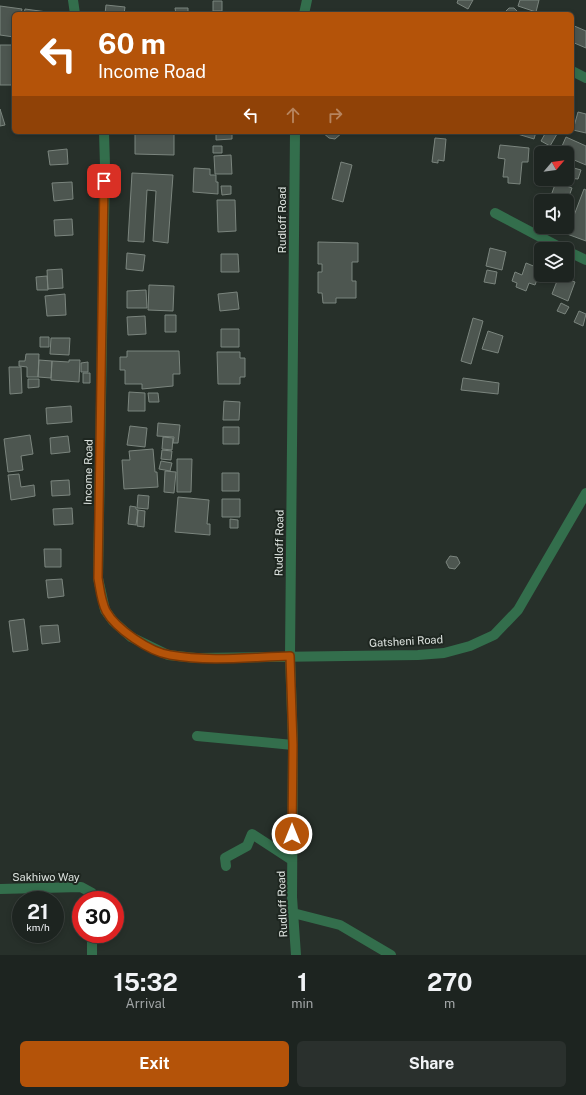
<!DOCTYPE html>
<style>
body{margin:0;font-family:"Public Sans",sans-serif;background:#2a302d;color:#f1f3f6;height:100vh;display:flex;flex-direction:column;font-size:15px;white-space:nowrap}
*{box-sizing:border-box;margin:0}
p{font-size:13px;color:#a0a4a5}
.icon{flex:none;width:22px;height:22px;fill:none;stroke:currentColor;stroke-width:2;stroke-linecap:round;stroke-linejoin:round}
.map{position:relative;height:955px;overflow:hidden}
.panel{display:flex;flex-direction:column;background:#1d2420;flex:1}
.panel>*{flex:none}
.top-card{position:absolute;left:12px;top:12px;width:562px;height:122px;border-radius:6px;box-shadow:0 2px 6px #0003,0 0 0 1px #3b413e;background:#b45309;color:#fff;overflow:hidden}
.needle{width:26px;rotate:61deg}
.tools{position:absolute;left:534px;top:146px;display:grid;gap:8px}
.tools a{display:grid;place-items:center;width:40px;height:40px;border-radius:6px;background:#1d2420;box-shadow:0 2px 6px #0003,0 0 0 1px #3b413e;font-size:20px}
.speed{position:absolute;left:12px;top:891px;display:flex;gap:8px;font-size:20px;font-weight:700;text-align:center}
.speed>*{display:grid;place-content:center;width:52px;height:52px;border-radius:50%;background:#1d2420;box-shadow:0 2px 6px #0003,0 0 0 1px #3b413e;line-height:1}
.speed small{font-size:10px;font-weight:400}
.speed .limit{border:6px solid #d22;background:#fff;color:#111}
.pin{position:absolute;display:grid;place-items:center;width:34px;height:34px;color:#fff;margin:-17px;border-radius:8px;box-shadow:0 2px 6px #0006}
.me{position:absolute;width:44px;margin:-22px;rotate:0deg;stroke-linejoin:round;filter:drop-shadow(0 0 3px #0008)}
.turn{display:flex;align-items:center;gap:14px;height:84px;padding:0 20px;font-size:18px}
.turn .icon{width:52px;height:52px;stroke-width:2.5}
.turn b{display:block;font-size:28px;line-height:34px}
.lanes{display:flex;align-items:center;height:38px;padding:0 20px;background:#0003;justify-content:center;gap:20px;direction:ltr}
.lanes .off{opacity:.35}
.eta{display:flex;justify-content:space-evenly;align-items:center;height:68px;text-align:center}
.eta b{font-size:24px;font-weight:700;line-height:28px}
.action{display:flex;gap:8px;margin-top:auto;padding:8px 20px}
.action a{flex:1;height:46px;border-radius:6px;background:#b45309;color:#fff;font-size:16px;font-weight:700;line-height:46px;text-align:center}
.action a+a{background:#2a302d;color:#f1f3f6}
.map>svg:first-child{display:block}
.building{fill:#4d5650;stroke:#7b857e}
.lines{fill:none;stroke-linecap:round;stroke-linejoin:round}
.minor{stroke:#336e4c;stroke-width:10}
.route-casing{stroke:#753606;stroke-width:10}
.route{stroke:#b45309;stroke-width:7}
.labels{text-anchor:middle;stroke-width:4;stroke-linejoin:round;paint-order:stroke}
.street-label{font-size:11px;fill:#dee4e0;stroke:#1e2620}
</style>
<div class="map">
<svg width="586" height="955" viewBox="0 0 586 955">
<rect width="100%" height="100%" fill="#27302a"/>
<path class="building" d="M 458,0 L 473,0 L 468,9 L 457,3 Z
M 520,0 L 539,0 L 536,12 L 518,6 Z
M 213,1 L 222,1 L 222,11 L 213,11 Z
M 106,5 L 125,7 L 124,14 L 105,14 Z
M 0,6 L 22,9 L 21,14 L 14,14 L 14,37 L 0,35 Z
M 175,8 L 188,8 L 188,14 L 176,14 Z
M 509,8 L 514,8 L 520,14 L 503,14 Z
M 25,9 L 47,12 L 46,14 L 24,14 Z
M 572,25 L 586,31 L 586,48 L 572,42 Z
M 0,45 L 14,45 L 14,85 L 0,85 Z
M 0,109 L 5,125 L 0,126 Z
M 578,112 L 586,114 L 586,133 L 573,130 Z
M 147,132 L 174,132 L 174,155 L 135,154 L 135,133 L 147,133 Z
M 216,132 L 232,132 L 232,139 L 216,140 Z
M 322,132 L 343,132 L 335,139 L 329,138 Z
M 511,132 L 536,132 L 534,139 Z
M 546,132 L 557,134 L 550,146 L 541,141 Z
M 566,137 L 586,146 L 586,165 L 567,157 L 567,153 L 559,153 Z
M 435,138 L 446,139 L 444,161 L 438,160 L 438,163 L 432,162 Z
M 500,145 L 529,148 L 528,162 L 522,162 L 520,184 L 508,183 L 508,177 L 503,177 L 505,159 L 498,158 Z
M 213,146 L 222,146 L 222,153 L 213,153 Z
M 67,149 L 68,164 L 50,165 L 48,151 Z
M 231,155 L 232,174 L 215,174 L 214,156 Z
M 341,162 L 352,165 L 343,202 L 332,199 Z
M 567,166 L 581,170 L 578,179 L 567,178 Z
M 194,168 L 210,169 L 210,175 L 216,175 L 216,182 L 218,182 L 218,194 L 193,192 Z
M 132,173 L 173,175 L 168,243 L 153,241 L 156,191 L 147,190 L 144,242 L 128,241 Z
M 72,182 L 73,199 L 54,201 L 52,183 Z
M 556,182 L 572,188 L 567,202 L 549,201 Z
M 221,186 L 231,186 L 231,194 L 222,195 Z
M 584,189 L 586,190 L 586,241 L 567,234 Z
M 217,200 L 235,200 L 236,231 L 218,232 Z
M 72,219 L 73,235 L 55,236 L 54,220 Z
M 318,242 L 358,243 L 358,262 L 352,262 L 352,281 L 356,281 L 356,298 L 336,298 L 336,303 L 323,303 L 322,293 L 318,293 L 318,272 L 322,272 L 322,264 L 318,264 Z
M 490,248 L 506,252 L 502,270 L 486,266 Z
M 127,253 L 145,255 L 143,271 L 126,269 Z
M 221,254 L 238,254 L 239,272 L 221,272 Z
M 526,263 L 541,269 L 535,285 L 529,283 L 526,291 L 516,287 L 517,283 L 512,281 L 515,272 L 522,275 Z
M 62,269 L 63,288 L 48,289 L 47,270 Z
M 487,270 L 497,272 L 495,284 L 484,282 Z
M 47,276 L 48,290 L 37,290 L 36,277 Z
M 559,276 L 575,282 L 568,301 L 552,294 Z
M 149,285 L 174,286 L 173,311 L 148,310 Z
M 146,290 L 147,308 L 127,308 L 127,291 Z
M 237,292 L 239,309 L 220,311 L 218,294 Z
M 65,294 L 66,315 L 47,316 L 45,296 Z
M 561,303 L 569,307 L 565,314 L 557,311 Z
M 579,311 L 586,314 L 583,326 L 574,322 Z
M 165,315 L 176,315 L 176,332 L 165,332 Z
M 145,316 L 146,334 L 128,335 L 127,317 Z
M 473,318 L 483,321 L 471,364 L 461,361 Z
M 221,329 L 239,329 L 239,347 L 221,347 Z
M 488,331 L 503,336 L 498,353 L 482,349 Z
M 40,337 L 49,337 L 49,347 L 40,347 Z
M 51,338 L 70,338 L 69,355 L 50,354 Z
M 127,351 L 179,351 L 180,374 L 173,374 L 173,386 L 142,389 L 142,384 L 125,384 L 125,370 L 120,370 L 120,357 L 127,357 Z
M 217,352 L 240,352 L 240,358 L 245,358 L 245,377 L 240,377 L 240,384 L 218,384 Z
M 26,354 L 39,354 L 38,377 L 27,377 L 27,367 L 19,366 L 19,361 L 25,361 Z
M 39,360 L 52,361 L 51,378 L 38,377 Z
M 69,360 L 80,360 L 79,382 L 51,380 L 52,361 L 69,362 Z
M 88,362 L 88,372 L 81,372 L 81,363 Z
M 9,367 L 21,367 L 22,393 L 10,394 Z
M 83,373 L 90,373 L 90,383 L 83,383 Z
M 463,378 L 499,383 L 498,394 L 461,390 Z
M 28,379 L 39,379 L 39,387 L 28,388 Z
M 129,392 L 145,393 L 145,411 L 128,411 Z
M 148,393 L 158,393 L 159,402 L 149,402 Z
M 224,401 L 240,402 L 239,420 L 223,420 Z
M 71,406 L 72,422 L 47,424 L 46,408 Z
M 158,423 L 180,425 L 178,443 L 173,443 L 174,437 L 157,436 Z
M 130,426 L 147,428 L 145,447 L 127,445 Z
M 223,427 L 239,427 L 239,444 L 223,444 Z
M 30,435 L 33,454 L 21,456 L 23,470 L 8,472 L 4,439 Z
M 68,436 L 70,452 L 51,454 L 50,438 Z
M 163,437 L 173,438 L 172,450 L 162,449 Z
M 153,449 L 155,472 L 157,472 L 158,487 L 124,489 L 122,460 L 130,460 L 129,451 Z
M 162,450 L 172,451 L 171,460 L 161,459 Z
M 177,459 L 192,459 L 191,492 L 177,492 Z
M 161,461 L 172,463 L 170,471 L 159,469 Z
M 165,471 L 176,472 L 174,493 L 164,492 Z
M 222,473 L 239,473 L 239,491 L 222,491 Z
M 19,474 L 21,487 L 34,485 L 35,496 L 11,500 L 8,475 Z
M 69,480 L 70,495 L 52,496 L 51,481 Z
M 138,495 L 149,496 L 148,509 L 137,508 Z
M 178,497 L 209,500 L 207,524 L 210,524 L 210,535 L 175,532 Z
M 222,499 L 240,499 L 240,517 L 222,517 Z
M 130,506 L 136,507 L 136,509 L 138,510 L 136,525 L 128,524 Z
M 72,508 L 73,524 L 54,525 L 53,509 Z
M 138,510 L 145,511 L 144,527 L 137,526 Z
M 230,519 L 238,520 L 238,528 L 230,528 Z
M 44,549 L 61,549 L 61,567 L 45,567 Z
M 450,556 L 457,557 L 460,563 L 455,569 L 449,568 L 446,562 Z
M 62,579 L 64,596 L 48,598 L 46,580 Z
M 24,619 L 28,650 L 13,652 L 9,621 Z
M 58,625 L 60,642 L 42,644 L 40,626 Z"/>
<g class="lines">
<path class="minor" d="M 73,0 L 75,14
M 304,14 L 307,0
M 572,71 L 586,78
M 104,132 L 105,166 L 98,578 L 105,610 L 113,621 L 131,637 L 168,655 L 196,658 L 418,655 L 444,653 L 470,646 L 494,635 L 518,610 L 586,493
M 295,132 L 290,656 L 293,745 L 292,897 L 296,955
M 495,213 L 563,249
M 567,251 L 586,260
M 197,736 L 293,745
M 226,866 L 225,858 L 247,846 L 252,834 L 292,860
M 0,889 L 81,887 L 92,893 L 92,900
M 293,913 L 340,925 L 391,955
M 92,934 L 92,955"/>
</g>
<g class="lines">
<g class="route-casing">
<path id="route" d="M 104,181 L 98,578 C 100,589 101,601 106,611 C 116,629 150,652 170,655 C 209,662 251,657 290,656 L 293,745 L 292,834"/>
</g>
<use href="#route" class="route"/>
</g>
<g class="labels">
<g class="street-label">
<text transform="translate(282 220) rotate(-90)" y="4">Rudloff Road</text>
<text transform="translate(88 472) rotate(-89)" y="4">Income Road</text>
<text transform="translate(279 543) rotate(-89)" y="4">Rudloff Road</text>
<text transform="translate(406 641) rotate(-3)" y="4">Gatsheni Road</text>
<text x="46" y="881">Sakhiwo Way</text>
<text transform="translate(282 904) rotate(-92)" y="4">Rudloff Road</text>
</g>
</g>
</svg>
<div class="tools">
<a><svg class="needle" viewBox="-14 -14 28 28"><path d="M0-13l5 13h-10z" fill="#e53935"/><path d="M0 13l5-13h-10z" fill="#a0a4a5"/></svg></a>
<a><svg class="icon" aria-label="sound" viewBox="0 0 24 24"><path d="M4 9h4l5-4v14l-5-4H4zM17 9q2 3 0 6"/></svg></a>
<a><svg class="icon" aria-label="layers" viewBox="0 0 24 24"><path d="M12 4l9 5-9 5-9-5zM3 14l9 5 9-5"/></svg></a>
</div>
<div class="speed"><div>21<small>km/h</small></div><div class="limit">30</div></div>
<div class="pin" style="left:104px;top:181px;background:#d93025"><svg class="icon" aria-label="arrive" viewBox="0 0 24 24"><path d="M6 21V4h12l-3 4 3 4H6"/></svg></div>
<svg class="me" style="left:292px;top:834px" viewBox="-20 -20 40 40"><circle r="17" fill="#b45309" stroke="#fff" stroke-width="3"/><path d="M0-11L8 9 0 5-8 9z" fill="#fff"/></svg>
<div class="top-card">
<div class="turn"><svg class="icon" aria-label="left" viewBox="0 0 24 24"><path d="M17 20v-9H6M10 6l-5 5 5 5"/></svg><div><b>60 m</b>Income Road</div></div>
<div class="lanes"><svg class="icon" aria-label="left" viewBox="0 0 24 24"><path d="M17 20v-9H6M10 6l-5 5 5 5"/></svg><svg class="icon off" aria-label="ahead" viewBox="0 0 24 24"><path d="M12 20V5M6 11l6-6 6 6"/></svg><svg class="icon off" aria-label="right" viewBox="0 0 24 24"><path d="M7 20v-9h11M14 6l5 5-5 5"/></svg></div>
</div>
</div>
<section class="panel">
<div class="eta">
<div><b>15:32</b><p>Arrival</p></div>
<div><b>1</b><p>min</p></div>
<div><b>270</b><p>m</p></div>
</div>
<div class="action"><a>Exit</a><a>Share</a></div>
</section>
